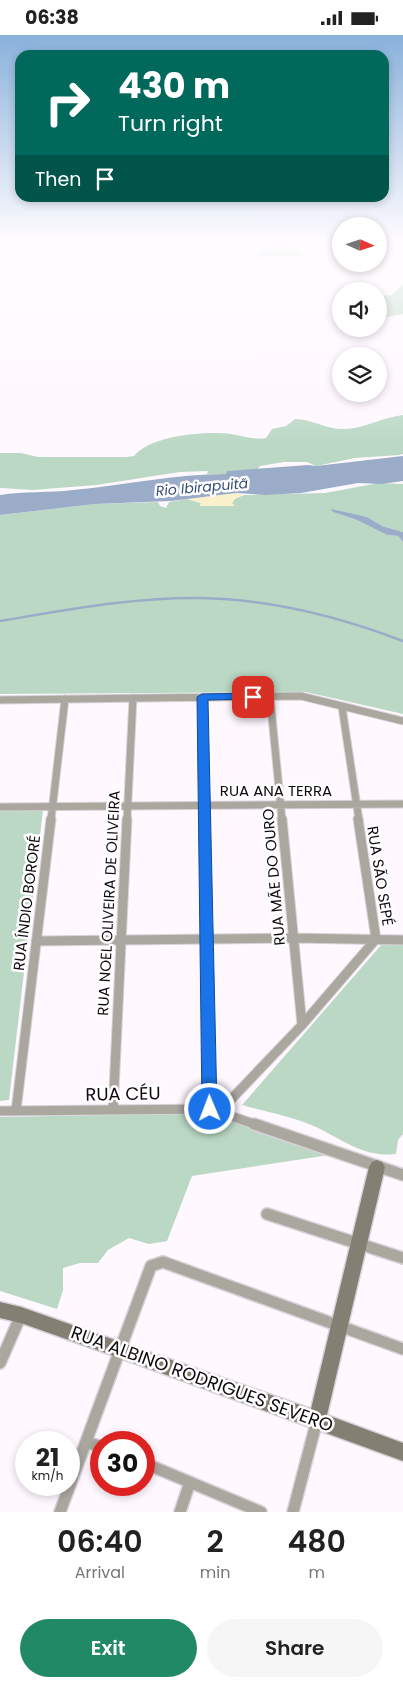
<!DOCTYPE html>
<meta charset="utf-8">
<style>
body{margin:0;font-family:Poppins,sans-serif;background:#f6f6f6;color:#222;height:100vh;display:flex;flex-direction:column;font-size:19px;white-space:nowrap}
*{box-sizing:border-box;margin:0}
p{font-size:16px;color:#767676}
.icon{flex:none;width:28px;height:28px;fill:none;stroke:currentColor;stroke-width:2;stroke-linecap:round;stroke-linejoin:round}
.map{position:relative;height:1477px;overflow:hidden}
.drawer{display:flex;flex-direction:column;background:#fff;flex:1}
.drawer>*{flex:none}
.hud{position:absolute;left:15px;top:15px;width:374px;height:152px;border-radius:15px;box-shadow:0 2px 8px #0003;background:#00695c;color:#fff;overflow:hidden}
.needle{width:32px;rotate:93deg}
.controls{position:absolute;left:332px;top:182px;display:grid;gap:10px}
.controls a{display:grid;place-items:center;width:55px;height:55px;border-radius:50%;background:#fff;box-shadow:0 2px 8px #0003;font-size:25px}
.speed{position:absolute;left:15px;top:1396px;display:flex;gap:10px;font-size:25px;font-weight:700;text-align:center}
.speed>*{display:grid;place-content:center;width:65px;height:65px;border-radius:50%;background:#fff;box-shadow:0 2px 8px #0003;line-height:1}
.speed small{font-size:12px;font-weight:400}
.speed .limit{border:8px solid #d22;background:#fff;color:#111}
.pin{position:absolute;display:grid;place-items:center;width:42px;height:42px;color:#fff;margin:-21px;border-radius:10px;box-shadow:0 2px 8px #0006}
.me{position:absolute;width:55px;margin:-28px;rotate:359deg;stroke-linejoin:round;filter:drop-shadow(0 0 4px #0008)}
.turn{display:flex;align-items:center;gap:18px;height:105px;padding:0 20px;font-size:22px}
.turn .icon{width:65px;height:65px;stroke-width:2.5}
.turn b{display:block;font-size:35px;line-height:42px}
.then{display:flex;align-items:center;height:48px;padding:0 20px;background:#0003;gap:10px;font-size:19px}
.eta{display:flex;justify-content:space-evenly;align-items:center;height:85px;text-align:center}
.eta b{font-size:30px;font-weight:600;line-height:35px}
.button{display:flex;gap:10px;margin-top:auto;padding:10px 20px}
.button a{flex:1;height:58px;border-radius:30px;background:#218965;color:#fff;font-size:20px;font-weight:600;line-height:58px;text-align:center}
.button a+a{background:#f6f6f6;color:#222}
.status{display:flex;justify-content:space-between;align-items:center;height:35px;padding:0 25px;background:#fff;direction:ltr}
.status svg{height:14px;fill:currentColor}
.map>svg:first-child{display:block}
.green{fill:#bad8c4}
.sand{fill:#fbf1cc}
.water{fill:#9bacc8}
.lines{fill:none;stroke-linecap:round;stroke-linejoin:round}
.stream{stroke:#9bacc8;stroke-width:2.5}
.street-far2-casing{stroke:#d9d2d9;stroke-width:9}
.street-far1-casing{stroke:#d9d2d9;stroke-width:11}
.street-casing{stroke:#d9d2d9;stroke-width:14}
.secondary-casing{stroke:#d9d2d9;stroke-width:3}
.street-far2{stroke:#aaa79f;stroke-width:7}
.street-far1{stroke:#aaa79f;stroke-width:9}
.street{stroke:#aaa79f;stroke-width:11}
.secondary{fill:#837f73;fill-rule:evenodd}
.route{fill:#1a73e8;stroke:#114b97}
.labels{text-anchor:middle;stroke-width:5;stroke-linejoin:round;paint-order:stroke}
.far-water-label{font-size:14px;font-style:italic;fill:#354f77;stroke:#fff}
.street-label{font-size:15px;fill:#0f0a0f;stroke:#fff}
.near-street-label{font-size:18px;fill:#0f0a0f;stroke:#fff}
</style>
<div class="status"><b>06:38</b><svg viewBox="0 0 49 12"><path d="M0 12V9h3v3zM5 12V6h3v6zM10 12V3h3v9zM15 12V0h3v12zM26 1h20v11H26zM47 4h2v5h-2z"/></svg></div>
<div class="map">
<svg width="403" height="1477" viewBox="0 0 403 1477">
<rect width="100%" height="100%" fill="#fff8ff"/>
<path class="green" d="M 275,205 L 285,205 L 306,221 L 257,222 L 256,220 L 263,216 L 261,214 L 270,213 Z
M 403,249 L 403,279 L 382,283 L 380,281 L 385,265 L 383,261 L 392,260 Z
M 403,380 L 403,419 L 400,420 L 355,423 L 316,431 L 307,427 L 284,427 L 260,431 L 257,435 L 228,436 L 226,439 L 207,439 L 208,436 L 180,437 L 96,450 L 33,455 L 0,453 L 0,418 L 21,418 L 38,422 L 126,422 L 134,421 C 152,400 205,396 231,399 C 243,401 253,405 266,403 L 272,394 L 286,391 L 295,384 C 312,384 327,395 345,394 C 366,393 383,382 403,380 Z
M 379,448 L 403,449 L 403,497 L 382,491 L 367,482 L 333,477 L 357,485 L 387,500 L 398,501 L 403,507 L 403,679 L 306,657 L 0,659 L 0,480 L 95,469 L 158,467 L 160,471 L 166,473 L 169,467 L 187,464 L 201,468 L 200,471 L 232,468 L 235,463 L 244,460 L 325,458 Z
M 43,775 L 9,1065 L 0,1066 L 0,776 Z
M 382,909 L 403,909 L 403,1099 L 398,1105 L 396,1119 C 365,1123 343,1105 316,1092 C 294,1082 266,1077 242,1070 Z
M 210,1078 L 329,1120 L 192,1141 L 167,1206 L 149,1209 L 129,1203 L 108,1215 L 98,1228 L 80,1228 L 63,1233 L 63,1255 L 57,1274 L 0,1256 L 0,1082 Z"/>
<path class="sand" d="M 236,458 L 244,460 L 235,464 L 232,468 L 235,471 L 200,471 L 201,468 L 187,464 Z"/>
<path class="water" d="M 403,421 L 403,446 L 382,449 L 358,448 L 301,458 L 266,460 L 236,458 L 171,466 L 95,469 L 0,480 L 0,460 C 24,456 49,458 73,455 C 125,450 175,439 226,439 L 227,436 L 308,430 L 316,431 Z
M 331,474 L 367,482 L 382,491 L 403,497 L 403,507 L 398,501 L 387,500 L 357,485 L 333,477 Z"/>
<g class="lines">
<path class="stream" d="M 0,586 C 66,575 133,562 200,563 C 270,564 338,581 403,606"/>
<g class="street-far2-casing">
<path id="street-far2" d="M 270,661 L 282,785
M 202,662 L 204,785
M 0,665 L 301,661 L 403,686
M 342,672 L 359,785
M 0,772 L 403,769
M 51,785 L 65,664
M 127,785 L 133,663"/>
</g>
<g class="street-far1-casing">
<path id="street-far1" d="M 204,784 L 210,1074
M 282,784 L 302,990
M 36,906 L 293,903 L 403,905
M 113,1075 L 127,784
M 0,1076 L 210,1074 L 257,1090
M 16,1076 L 51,784
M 220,1076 L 302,990 L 376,904 L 358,784"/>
</g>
<g class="street-casing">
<path id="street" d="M 254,1089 L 403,1140
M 267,1179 L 403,1223
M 0,1328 L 21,1280
M 87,1407 L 101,1412
M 144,1428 L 261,1477
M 60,1477 L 151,1231 L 163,1227 L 403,1314
M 180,1477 L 190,1447
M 293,1477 L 317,1385"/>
</g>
<g class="secondary-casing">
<path id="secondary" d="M 377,1125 L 382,1127 L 385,1132 L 327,1380 L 403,1408 L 403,1426 L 120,1323 L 21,1288 L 0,1283 L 0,1267 L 21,1272 L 311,1374 L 369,1132 L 372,1127 Z"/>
</g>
<use href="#street-far2" class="street-far2"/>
<use href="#street-far1" class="street-far1"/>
<use href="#street" class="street"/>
<use href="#secondary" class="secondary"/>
</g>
<linearGradient id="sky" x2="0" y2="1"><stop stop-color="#89b1db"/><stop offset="0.5" stop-color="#fffcff"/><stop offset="1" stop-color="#fffcff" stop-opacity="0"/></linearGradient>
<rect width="403" height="412" fill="url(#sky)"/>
<path class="route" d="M 253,658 L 259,662 L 257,664 L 208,665 L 217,1074 L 215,1079 L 210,1081 L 205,1079 L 202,1074 L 197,662 L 202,659 Z"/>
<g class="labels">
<g class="far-water-label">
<text transform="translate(202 452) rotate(-5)" y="5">Rio Ibirapuitã</text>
</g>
<g class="street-label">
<text x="276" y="761">RUA ANA TERRA</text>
<text transform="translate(380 841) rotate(81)" y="5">RUA SÃO SEPÉ</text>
<text transform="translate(274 842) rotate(-95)" y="5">RUA MÃE DO OURO</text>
<text transform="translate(27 868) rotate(-83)" y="5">RUA ÍNDIO BORORÉ</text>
<text transform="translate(109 868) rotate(-87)" y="5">RUA NOEL OLIVEIRA DE OLIVEIRA</text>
</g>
<g class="near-street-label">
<text transform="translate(123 1059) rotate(-1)" y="6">RUA CÉU</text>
<text transform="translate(202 1344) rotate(20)" y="6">RUA ALBINO RODRIGUES SEVERO</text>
</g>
</g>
</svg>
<div class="controls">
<a><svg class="needle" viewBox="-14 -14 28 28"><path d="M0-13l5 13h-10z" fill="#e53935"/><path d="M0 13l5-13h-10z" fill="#767676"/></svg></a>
<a><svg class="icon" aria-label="sound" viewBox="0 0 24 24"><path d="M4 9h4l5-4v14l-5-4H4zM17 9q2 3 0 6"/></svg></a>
<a><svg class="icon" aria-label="layers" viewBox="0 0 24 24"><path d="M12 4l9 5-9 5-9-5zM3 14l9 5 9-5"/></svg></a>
</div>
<div class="speed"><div>21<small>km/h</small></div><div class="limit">30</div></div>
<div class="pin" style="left:253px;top:662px;background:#d93025"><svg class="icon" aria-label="arrive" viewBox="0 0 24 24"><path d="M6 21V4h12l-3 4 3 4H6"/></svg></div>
<svg class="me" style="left:210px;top:1074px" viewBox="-20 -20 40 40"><circle r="17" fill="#1a73e8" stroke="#fff" stroke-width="3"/><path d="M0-11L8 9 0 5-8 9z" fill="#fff"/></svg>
<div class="hud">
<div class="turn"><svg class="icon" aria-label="right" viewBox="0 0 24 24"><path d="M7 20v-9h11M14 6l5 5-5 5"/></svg><div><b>430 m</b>Turn right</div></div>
<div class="then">Then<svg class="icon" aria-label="arrive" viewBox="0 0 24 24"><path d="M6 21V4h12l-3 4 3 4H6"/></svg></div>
</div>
</div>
<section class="drawer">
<div class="eta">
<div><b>06:40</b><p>Arrival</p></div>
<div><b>2</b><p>min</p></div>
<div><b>480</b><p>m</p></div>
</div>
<div class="button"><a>Exit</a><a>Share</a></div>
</section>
